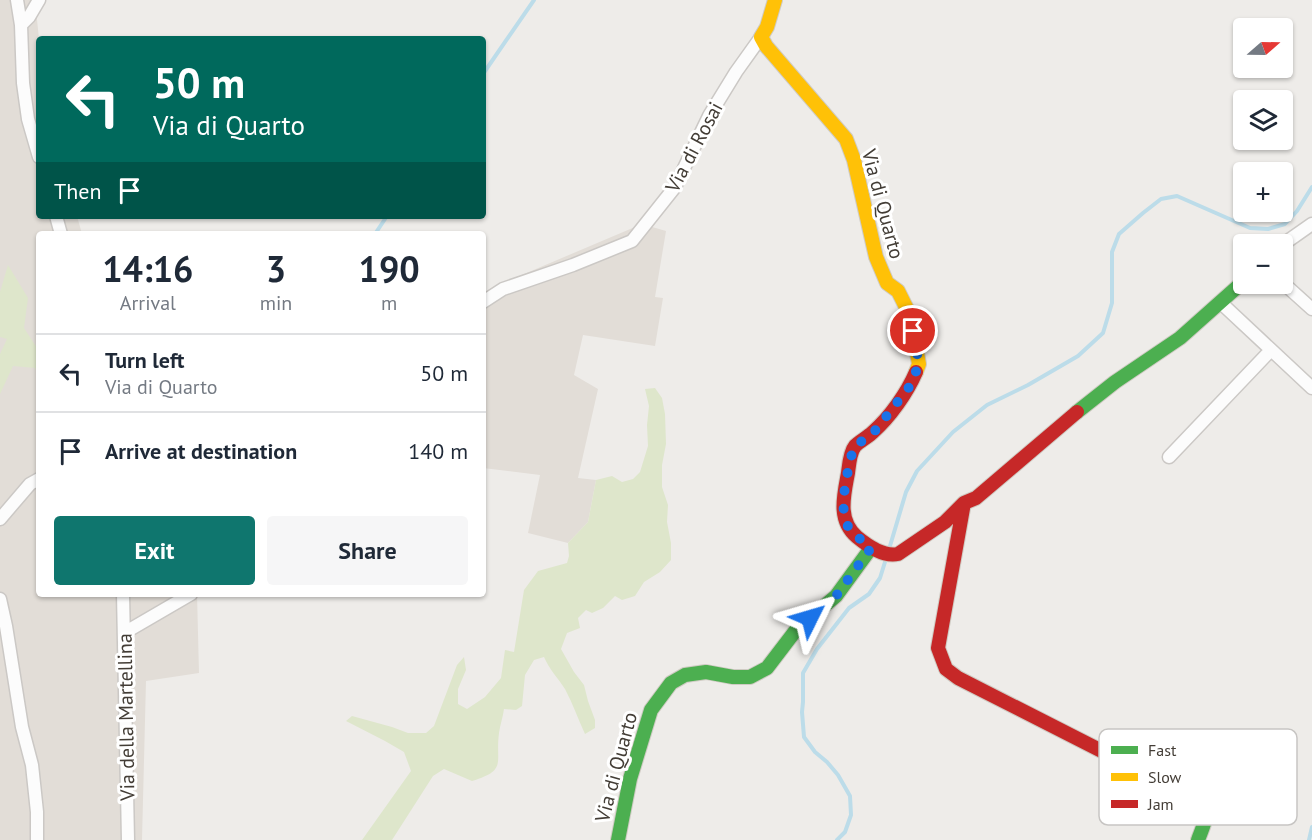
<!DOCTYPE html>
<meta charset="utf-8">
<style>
body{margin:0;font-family:"PT Sans",sans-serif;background:#f6f6f7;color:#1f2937;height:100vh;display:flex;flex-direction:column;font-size:22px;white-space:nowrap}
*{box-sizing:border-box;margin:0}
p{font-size:20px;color:#747a83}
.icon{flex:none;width:33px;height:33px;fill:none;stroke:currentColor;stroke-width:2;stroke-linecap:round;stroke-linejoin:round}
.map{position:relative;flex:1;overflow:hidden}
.details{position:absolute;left:36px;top:231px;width:450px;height:366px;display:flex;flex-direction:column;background:#fff;border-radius:6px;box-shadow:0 2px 4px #0004}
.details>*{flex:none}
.top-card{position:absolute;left:36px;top:36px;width:450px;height:183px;border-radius:6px;box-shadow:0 2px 4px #0004;background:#00695c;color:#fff;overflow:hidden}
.needle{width:39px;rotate:70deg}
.controls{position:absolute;left:1233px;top:18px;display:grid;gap:12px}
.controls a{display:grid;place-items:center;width:60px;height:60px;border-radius:6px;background:#fff;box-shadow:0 2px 4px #0004;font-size:30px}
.pin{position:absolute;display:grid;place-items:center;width:51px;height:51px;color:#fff;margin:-26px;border:3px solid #fff;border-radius:50%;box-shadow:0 2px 6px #0007}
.me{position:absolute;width:66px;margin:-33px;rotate:50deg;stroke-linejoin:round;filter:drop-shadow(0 0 4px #0008)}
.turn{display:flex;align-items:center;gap:21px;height:126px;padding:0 18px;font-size:27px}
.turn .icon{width:78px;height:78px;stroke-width:2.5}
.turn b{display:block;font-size:42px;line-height:51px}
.then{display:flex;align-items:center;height:57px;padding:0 18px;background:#0003;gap:12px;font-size:22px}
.eta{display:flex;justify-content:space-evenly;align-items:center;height:102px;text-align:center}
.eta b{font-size:36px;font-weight:700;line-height:42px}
.action{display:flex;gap:12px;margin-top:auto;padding:12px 18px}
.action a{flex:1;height:69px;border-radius:6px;background:#0f766e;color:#fff;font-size:24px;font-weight:700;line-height:69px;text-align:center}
.action a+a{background:#f6f6f7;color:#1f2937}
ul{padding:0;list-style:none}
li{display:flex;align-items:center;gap:18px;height:78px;padding:0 18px;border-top:2px solid #e0e1e3}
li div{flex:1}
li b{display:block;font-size:22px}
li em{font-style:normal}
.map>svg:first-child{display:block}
.residential{fill:#e2ddd7}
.green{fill:#dee6cb}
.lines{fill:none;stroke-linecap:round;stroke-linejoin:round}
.stream{stroke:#bcdce9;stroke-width:4}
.street-casing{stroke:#cbc8c5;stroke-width:15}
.fast-casing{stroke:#cfcbc3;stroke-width:16}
.slow-casing{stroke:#cfcbc3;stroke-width:16}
.jam-casing{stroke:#cfcbc3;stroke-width:16}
.street{stroke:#fcfcfc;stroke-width:12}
.fast{stroke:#4caf50;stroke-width:14}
.slow{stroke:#ffc107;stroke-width:14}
.jam{stroke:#c62828;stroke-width:14}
.route{stroke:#1a73e8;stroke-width:10;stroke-dasharray:0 18}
.labels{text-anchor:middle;stroke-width:6;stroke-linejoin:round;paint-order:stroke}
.street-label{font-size:20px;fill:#433d36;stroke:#fff}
.key{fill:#fff;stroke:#c7c5c3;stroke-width:1.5}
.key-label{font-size:16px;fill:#433d36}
</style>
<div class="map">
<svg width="1312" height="840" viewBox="0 0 1312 840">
<rect width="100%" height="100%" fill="#eeece9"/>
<path class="residential" d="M 0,0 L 35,0 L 39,39 L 39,216 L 77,216 L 82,234 L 39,234 L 39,594 L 197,594 L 199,673 L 146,681 L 142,840 L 0,840 Z
M 642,224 L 666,231 L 655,297 L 663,298 L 655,346 L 583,335 L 574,375 L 598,389 L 578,478 L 596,480 L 588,522 L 568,543 L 528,533 L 540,475 L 483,468 L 483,297 L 510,280 Z"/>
<path class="green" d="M 8,265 L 28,298 L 24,328 L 39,351 L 39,376 L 35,368 L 13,366 L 0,394 L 0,354 L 7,339 L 0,337 L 0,292 Z
M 655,388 L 662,398 L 665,414 L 666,444 L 662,465 L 662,487 L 668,505 L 667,522 L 671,543 L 671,560 L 660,572 L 644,582 L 635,596 L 622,600 L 615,596 L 603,608 L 592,613 L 586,610 L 578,618 L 580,628 L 567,633 L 561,649 L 574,672 L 584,685 L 588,701 L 595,720 L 595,728 L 585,734 C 578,719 573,704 565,689 C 558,678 549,669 544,657 L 534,660 L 525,675 L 522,706 L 516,710 L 504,709 C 503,717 500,725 499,733 C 495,763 508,770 472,781 L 444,769 L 433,776 L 392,840 L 362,840 L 411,771 L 404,752 L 385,741 L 346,721 L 352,716 L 392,727 L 408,733 L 426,733 L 434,726 L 457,665 L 464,657 L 466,670 L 458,689 L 458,704 L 467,709 L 485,697 L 501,678 L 505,650 L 514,652 L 524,590 L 538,571 L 567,563 L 569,556 L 568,543 L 588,522 L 596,480 L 612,476 L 622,482 L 633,479 L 640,472 L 648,446 L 647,425 L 649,406 L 645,389 Z"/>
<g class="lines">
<path class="stream" d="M 483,74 L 534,0
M 375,234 L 387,216
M 890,546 L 906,492 L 917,471 L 953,432 L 987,405 L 1028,385 L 1078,356 L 1103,333 L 1112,303 L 1112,252 L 1119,234 L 1143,213 L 1161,199 L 1177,196 L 1250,228 L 1268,229 L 1285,224 L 1297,211 L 1312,187
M 837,840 L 845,832 L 851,815 L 850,796 L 838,775 L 827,762 L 815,752 L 804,737 L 802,712 L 803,702 L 803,673 L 817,649 L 849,608 L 869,594 L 880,578 L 885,562
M 1309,840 L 1312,827"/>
<g class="street-casing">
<path id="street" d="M 17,0 L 21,25 L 23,83 L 28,119 L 39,157
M 21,25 L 29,17 L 39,0
M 56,216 L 61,234
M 1282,245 L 1312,224
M 1282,282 L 1312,309
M 483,302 L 503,289 L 573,265 L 632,241 L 675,187 L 709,116 L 736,72 L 761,37
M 1220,302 L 1312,388
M 1169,457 L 1271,350
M 0,519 L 30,484 L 39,479
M 123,594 L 128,840
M 0,599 L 6,626 L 22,727 L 32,765 L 37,812 L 37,840
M 124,633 L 191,594"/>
</g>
<g class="fast-casing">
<path id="fast" d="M 1077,412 L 1115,382 L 1180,338 L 1244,281
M 1145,773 L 1205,799 C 1210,814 1203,826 1198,840
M 618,840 L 630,779 L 651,710 L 671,683 L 685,675 L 706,672 L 733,677 L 750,677 L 767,668 L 796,630 L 836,596 L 871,548"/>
</g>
<g class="slow-casing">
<path id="slow" d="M 775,0 L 767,27 L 761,37 L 766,46 L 846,139 L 854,160 L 876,257 L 887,283 L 898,291 L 910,315 L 919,364 L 916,372"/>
</g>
<g class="jam-casing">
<path id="jam" d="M 916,372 C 907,393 890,417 873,432 C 868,437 860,441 855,446 C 850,452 849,465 848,473 C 844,495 837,520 857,537 C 868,546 883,557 898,554 L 945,522 L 964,503 L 976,498 L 1077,412
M 964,503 L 938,648 L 946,669 L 958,678 L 1145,773"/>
</g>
<use href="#street" class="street"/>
<use href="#fast" class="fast"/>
<use href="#slow" class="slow"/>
<use href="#jam" class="jam"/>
</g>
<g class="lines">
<path class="route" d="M 810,618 L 836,596 L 871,548 L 849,530 L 844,514 L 843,500 L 849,464 L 854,447 L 874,432 L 910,386 L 919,364 L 913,331"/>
</g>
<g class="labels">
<g class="street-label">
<text transform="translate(694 147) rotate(-62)" y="7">Via di Rosai</text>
<text transform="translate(883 204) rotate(75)" y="7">Via di Quarto</text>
<text transform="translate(126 717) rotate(-91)" y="7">Via della Martellina</text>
<text transform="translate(616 767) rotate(-75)" y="7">Via di Quarto</text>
</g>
</g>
<rect x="1099" y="729" width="198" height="96" rx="9" class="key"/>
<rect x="1111" y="746" width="27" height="8" fill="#4caf50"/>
<rect x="1111" y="773" width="27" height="8" fill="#ffc107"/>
<rect x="1111" y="800" width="27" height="8" fill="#c62828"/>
<g class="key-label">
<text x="1148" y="756">Fast</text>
<text x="1148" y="783">Slow</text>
<text x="1148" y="810">Jam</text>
</g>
</svg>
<div class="controls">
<a><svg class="needle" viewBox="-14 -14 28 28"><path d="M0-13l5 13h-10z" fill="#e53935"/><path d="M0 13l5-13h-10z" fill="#747a83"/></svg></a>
<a><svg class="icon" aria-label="layers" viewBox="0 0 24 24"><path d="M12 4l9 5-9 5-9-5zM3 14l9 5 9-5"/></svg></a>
<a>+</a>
<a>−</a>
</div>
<div class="pin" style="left:913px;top:331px;background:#d93025"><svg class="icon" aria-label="arrive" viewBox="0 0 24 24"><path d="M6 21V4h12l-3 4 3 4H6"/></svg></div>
<svg class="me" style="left:810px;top:618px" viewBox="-20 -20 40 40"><path d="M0-17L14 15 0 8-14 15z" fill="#1a73e8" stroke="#fff" stroke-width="4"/></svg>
<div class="top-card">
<div class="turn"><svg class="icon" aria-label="left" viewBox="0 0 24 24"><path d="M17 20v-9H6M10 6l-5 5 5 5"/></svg><div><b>50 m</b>Via di Quarto</div></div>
<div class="then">Then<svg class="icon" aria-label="arrive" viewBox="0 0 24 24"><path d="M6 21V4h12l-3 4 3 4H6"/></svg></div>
</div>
<section class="details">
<div class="eta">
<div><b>14:16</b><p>Arrival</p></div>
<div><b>3</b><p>min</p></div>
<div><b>190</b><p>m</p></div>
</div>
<ul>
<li><svg class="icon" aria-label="left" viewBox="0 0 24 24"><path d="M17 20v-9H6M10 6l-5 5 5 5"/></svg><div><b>Turn left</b><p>Via di Quarto</p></div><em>50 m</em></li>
<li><svg class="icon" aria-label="arrive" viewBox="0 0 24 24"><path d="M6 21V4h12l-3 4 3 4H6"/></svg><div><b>Arrive at destination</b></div><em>140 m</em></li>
</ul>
<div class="action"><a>Exit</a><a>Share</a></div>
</section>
</div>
